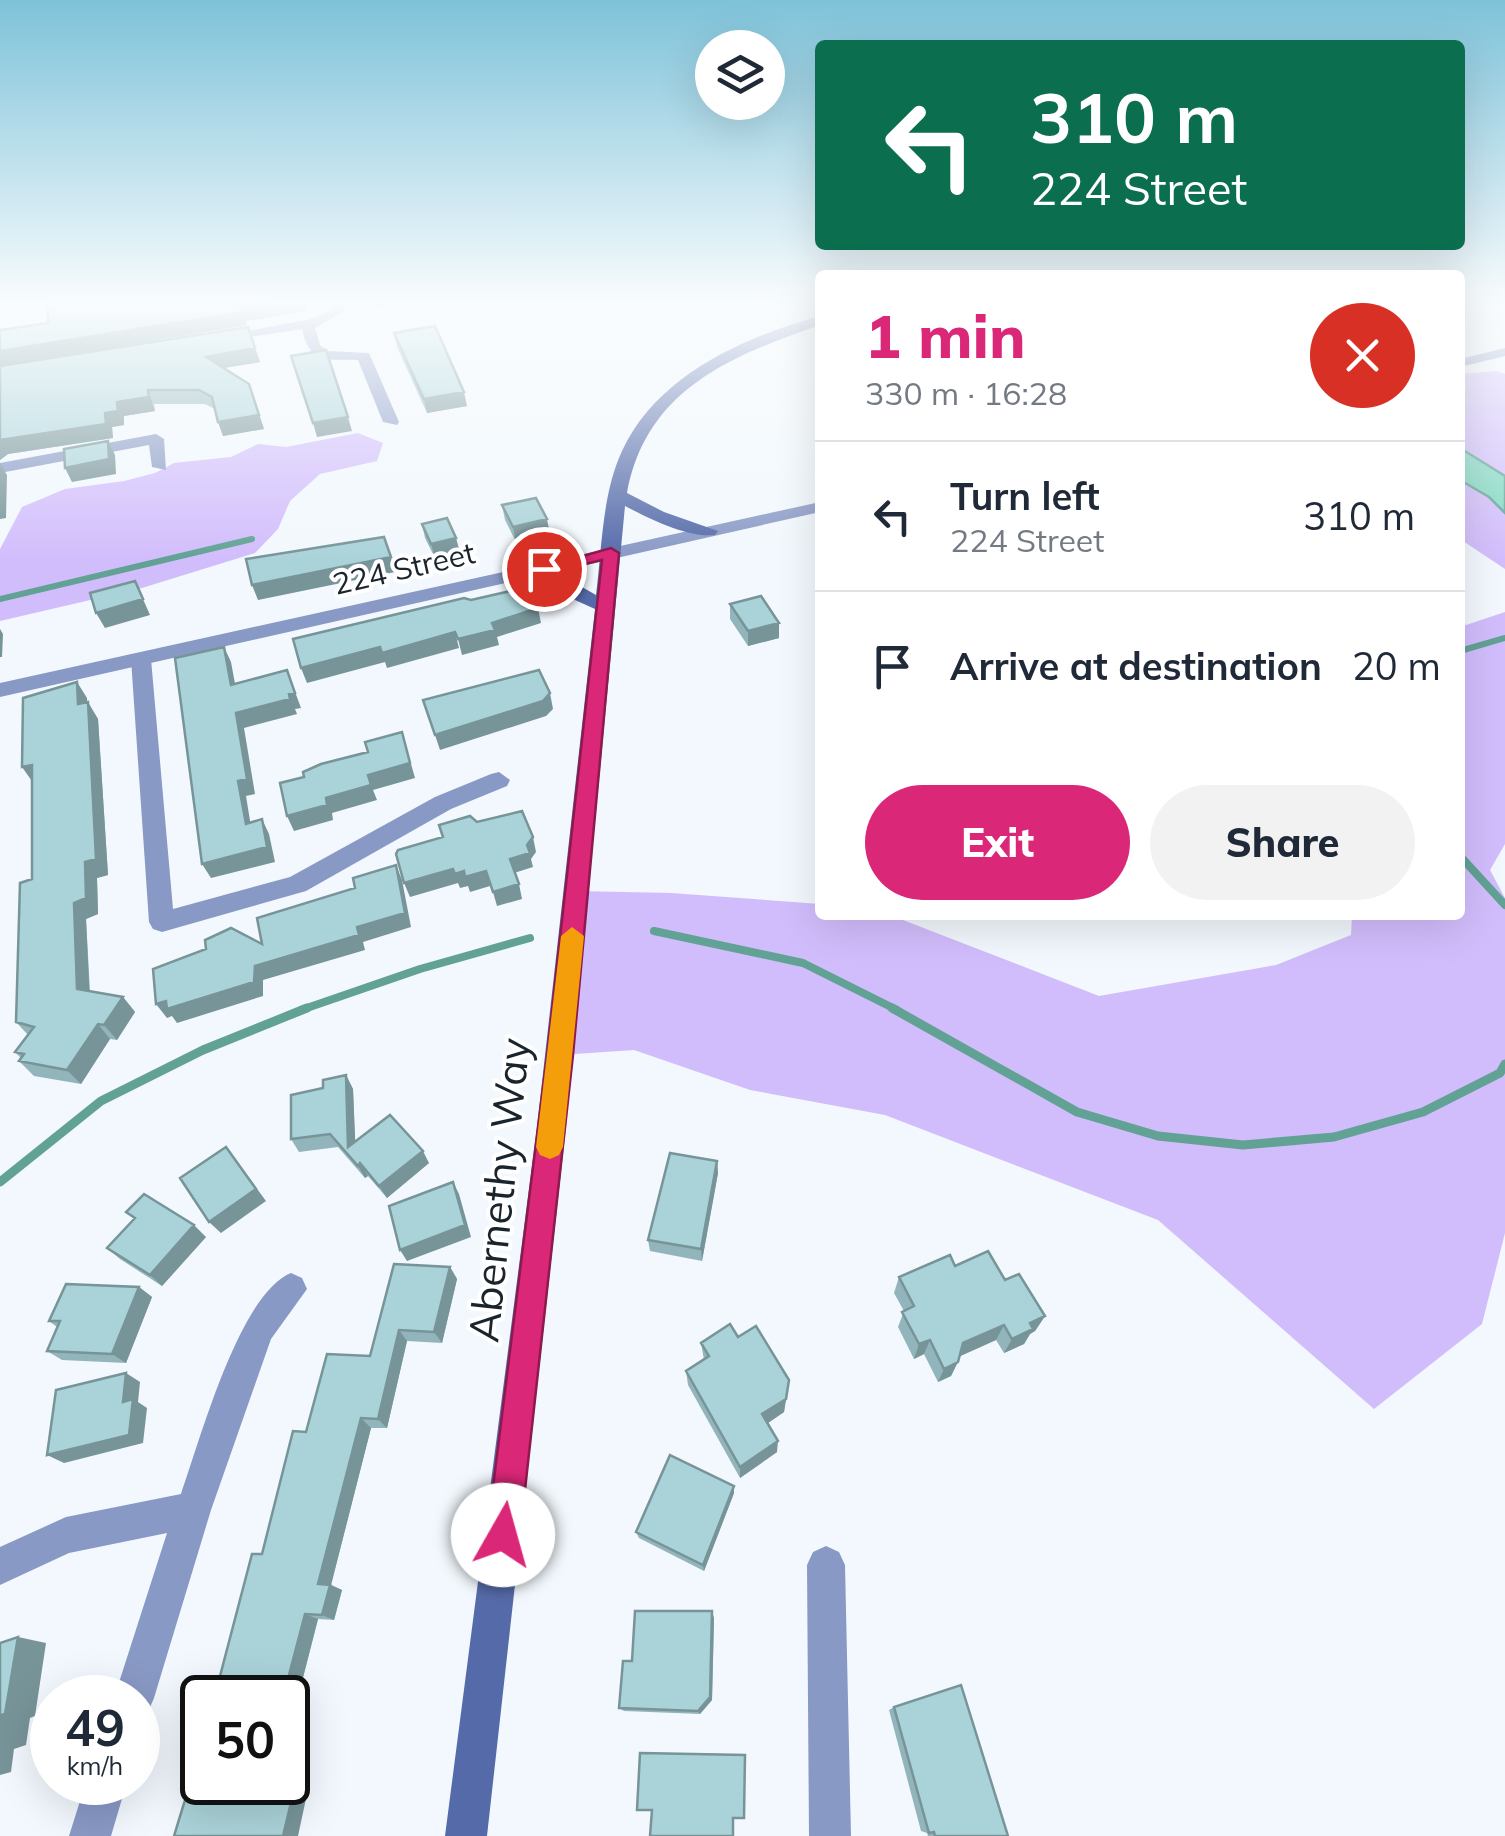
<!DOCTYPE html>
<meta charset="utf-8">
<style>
body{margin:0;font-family:Mulish,sans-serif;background:#f2f2f3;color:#1f2937;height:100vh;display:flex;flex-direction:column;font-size:38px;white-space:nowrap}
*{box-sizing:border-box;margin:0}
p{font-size:32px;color:#747a83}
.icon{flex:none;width:55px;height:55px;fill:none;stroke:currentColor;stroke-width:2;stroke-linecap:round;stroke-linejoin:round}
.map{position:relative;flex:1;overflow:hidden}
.drawer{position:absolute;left:815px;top:270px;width:650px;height:650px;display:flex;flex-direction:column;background:#fff;border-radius:10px;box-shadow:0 10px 40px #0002}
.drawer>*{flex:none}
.guide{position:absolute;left:815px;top:40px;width:650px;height:210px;border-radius:10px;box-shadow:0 10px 40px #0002;background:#0b6e4f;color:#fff;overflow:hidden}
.fabs{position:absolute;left:695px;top:30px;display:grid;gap:20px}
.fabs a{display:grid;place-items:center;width:90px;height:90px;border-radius:50%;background:#fff;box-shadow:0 10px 40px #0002;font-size:50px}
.speed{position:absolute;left:30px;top:1675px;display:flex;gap:20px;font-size:50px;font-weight:700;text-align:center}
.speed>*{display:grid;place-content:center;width:130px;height:130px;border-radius:50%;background:#fff;box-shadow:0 10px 40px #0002;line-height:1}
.speed small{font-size:25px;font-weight:400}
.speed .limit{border:5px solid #111;border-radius:15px;background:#fff;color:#111}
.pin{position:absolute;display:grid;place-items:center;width:85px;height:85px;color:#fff;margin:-42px;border:5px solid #fff;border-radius:50%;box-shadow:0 2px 10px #0007}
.me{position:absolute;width:110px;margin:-55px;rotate:7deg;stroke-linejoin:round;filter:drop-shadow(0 0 8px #0008)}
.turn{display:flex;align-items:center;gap:35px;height:210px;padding:0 50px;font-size:45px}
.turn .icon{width:130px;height:130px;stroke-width:2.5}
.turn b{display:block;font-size:70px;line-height:85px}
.round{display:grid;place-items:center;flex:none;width:105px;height:105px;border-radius:52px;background:#f2f2f3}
.head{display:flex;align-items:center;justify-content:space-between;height:170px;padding:0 50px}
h1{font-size:60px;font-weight:800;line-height:75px;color:#db2777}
.button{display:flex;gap:20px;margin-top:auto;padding:20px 50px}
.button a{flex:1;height:115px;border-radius:60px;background:#db2777;color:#fff;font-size:40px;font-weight:800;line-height:115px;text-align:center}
.button a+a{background:#f2f2f3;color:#1f2937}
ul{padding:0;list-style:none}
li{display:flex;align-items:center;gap:30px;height:150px;padding:0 50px;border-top:2px solid #e0e1e3}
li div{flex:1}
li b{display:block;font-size:38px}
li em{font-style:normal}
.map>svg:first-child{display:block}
.green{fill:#d2bdfc}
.water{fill:#80d8c2;stroke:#61a295;stroke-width:2.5}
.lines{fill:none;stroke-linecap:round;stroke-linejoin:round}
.stream-far2{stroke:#61a295;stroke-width:6}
.stream-far1{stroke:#61a295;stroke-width:8}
.stream{stroke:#61a295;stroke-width:9}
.minor{fill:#8999c5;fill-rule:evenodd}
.tertiary{fill:#8999c5;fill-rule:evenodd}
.secondary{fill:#556aa9;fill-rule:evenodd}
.wall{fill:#92b5bb}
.shaded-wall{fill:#779498}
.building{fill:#aad3d9;stroke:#779498;stroke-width:2.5}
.route{fill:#db2777;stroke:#8e194d;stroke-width:2.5}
.slow{fill:#f59e0b}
.labels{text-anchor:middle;stroke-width:8;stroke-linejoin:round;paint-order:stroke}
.far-street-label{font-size:30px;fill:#19242c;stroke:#fff}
.near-street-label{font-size:42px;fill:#19242c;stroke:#fff}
</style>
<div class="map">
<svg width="1505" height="1836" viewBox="0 0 1505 1836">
<rect width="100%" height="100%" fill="#f2f8fd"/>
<path class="green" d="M 1497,371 L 1505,374 L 1505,569 L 1460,539 L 1460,374 Z
M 358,433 L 383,443 L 377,461 L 320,474 L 290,501 L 278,529 L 255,553 L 142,588 L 0,621 L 0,549 L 22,507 L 65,489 L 124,481 L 155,473 L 174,463 L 231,457 L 258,444 L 286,447 Z
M 1505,612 L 1505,844 L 1490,870 L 1505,898 L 1505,1233 L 1482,1324 L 1374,1409 L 1158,1220 L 885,1115 L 750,1090 L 634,1050 L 560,1055 L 577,891 L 671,893 L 820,904 L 820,915 L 890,915 L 1099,996 L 1276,965 L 1351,935 L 1352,915 L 1460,915 L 1460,627 Z"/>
<path class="water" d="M 1460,448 L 1505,476 L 1505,513 L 1489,497 L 1460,480 Z"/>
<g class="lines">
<path class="stream-far2" d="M 0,599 L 252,539
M 1460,651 L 1505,638"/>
<path class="stream-far1" d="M 1460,856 L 1505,905
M 654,931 L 803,963 L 897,1010
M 301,1010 L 420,969 L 530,938"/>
<path class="stream" d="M 892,1008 L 1077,1112 L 1158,1136 L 1243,1145 L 1334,1137 L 1423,1112 L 1500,1073 L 1505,1064
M 0,1182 L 101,1101 L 203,1050 L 307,1008"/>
<path class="minor" d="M 331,303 L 345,303 L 343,312 L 315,328 L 320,345 L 328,351 L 369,353 L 399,422 L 397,425 L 383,422 L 358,360 C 327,359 310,365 302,329 L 217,342 L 210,338 L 311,319 L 330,310 Z
M 156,434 L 164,439 L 166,470 L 152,467 L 149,445 L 0,473 L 0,463 Z
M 141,653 L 151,659 L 173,909 L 290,877 L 435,797 L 491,774 L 499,772 L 510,780 L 507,786 L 451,809 L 306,891 L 162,932 L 153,929 L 149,922 L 131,659 Z
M 291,1273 L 302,1278 L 307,1289 L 271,1339 L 211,1510 L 154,1698 L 148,1712 L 138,1716 L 138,1698 L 114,1698 L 167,1533 L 69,1553 L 0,1585 L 0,1547 L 66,1517 L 181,1494 C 200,1441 239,1294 291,1273 Z
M 826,1546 L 839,1552 L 845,1565 L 851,1836 L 809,1836 L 807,1565 L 813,1552 Z
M 86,1782 L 127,1782 L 111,1836 L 69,1836 Z"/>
<path class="tertiary" d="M 1505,348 L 1505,356 L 1460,367 L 1460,359 Z
M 820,502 L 820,512 L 0,697 L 0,683 Z"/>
<path class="secondary" d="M 820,316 L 820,325 C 730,356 646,390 627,493 L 664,512 L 718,531 L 715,535 C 687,538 650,519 625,506 L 566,1127 L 487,1836 L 445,1836 L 537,1127 L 595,609 L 515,573 L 517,569 L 524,567 L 575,583 L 596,595 C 602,548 602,494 622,451 C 657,375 744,337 820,316 Z"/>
</g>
<path class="wall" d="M 307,311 L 246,321 L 247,325 L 21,363 L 248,327 L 260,362 L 224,368 L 249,384 L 264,429 L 223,436 L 215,409 L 205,404 L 154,404 L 155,411 L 124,416 L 124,425 L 112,427 L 113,438 L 8,454 L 0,460 L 0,330 Z
M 394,333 L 467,406 L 427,413 L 397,347 Z
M 502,505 L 550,534 L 516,542 L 505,520 Z
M 422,524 L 456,538 L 460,553 L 435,558 L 425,538 Z
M 730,604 L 779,623 L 779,638 L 748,646 L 730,619 Z
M 87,698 L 87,702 L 98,719 L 108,875 L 97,878 L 98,914 L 86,919 L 90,991 L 123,997 L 135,1012 L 117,1040 L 110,1039 L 81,1084 L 34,1076 L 19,1061 L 21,1058 L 15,1052 L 28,1035 L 16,1022 Z
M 346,1075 L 353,1089 L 355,1141 L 429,1163 L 387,1198 L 368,1176 L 365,1178 L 338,1147 L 299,1152 L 291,1139 L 323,1088 Z
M 717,1161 L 718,1173 L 702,1261 L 650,1251 L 648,1240 Z
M 126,1212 L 206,1237 L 162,1286 L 120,1259 L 107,1248 L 134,1219 Z
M 955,1266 L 1005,1280 L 1045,1316 L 1035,1331 L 1030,1334 L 1024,1344 L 1004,1353 L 996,1340 L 960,1356 L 951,1376 L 938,1382 L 924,1354 L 914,1359 L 898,1327 L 904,1311 L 894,1293 L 899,1277 Z
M 450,1267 L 457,1279 L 442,1343 L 407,1341 L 387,1428 L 371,1428 L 331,1585 L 342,1590 L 334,1620 L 318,1619 L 288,1736 L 288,1698 L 262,1554 L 306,1432 L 370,1356 Z
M 139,1287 L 152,1297 L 126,1363 L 62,1360 L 47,1351 L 57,1327 L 49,1321 Z
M 738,1337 L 787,1393 L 784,1412 L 768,1423 L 777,1452 L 740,1478 L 688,1385 L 686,1371 L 704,1360 L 701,1343 Z
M 734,1486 L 734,1493 L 704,1571 L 639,1538 L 636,1532 Z
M 714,1618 L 712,1700 L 700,1714 L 624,1711 L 619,1708 Z
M 894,1707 L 1008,1836 L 928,1836 L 927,1833 L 921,1831 L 889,1710 Z"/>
<path class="shaded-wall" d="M 271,303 L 305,303 L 307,311 L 246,321 L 247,325 L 0,366 L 0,351 Z
M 376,303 L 404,303 L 405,304 L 377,308 Z
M 255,348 L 260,362 L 211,370 L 206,357 Z
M 249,384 L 264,429 L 223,436 L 218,422 Z
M 148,390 L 155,411 L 124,416 L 124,425 L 112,427 L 113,438 L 8,454 L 0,460 L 0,440 L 105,413 L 117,402 Z
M 464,392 L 467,406 L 427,413 L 424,399 Z
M 348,417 L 352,431 L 317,437 L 313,423 Z
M 108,441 L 115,455 L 116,474 L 72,482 L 65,468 Z
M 0,463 L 7,475 L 6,518 L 0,519 Z
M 547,519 L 550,534 L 516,542 L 513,527 Z
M 456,538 L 460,553 L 435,558 L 431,544 Z
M 391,557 L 395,572 L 258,600 L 252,585 Z
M 135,581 L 150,615 L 105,628 L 96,613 Z
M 538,608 L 541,623 L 497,637 L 499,645 L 462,655 L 458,639 L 492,623 Z
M 779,623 L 779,638 L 748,646 L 748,631 Z
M 0,629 L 3,634 L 2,657 L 0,657 Z
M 455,632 L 459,648 L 387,668 L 385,662 L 307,683 L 301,668 L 380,647 Z
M 224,647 L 231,662 L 238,700 L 231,685 Z
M 287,670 L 301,708 L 295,709 L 297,714 L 244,728 L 255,794 L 246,796 L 253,839 L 246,824 L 238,781 L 236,713 Z
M 77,682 L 87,698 L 88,721 L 78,704 Z
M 550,693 L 553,709 L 546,716 L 440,750 L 435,735 Z
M 88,702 L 98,719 L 108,875 L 97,878 L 98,914 L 86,919 L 90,1005 L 77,989 L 74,903 L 85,862 Z
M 402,732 L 415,778 L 373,790 L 377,800 L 332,813 L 333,820 L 294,831 L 287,816 L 368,775 Z
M 32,765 L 34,784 L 22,767 Z
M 262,819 L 269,834 L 275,862 L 211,878 L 202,864 Z
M 533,837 L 536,852 L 531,859 L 533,867 L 514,873 L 510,859 L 527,845 Z
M 396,865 L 402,880 L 411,927 L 363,942 L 365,950 L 263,980 L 263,996 L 177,1023 L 172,1016 L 167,1018 L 156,1004 L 357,927 Z
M 453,869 L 464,871 L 486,871 L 490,886 L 470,892 L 468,886 L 460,888 L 458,883 L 410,897 L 404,883 Z
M 519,884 L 522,899 L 497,906 L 493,892 Z
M 123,997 L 135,1012 L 117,1040 L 104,1025 Z
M 98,1024 L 110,1039 L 81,1084 L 67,1070 Z
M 346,1075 L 353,1089 L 356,1159 L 348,1147 Z
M 226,1147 L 266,1201 L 221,1233 L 209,1222 Z
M 423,1151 L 429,1163 L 387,1198 L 379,1186 Z
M 717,1161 L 718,1173 L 702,1261 L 701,1249 Z
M 360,1163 L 368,1176 L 365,1178 L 358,1166 Z
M 453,1182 L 459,1194 L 471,1237 L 407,1261 L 400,1250 Z
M 194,1225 L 206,1237 L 162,1286 L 150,1275 Z
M 450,1267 L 457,1279 L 442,1343 L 434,1332 Z
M 139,1287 L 152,1297 L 126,1363 L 112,1354 Z
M 1045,1316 L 1035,1331 L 1030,1334 L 1024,1344 L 1004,1353 L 1012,1339 L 1030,1323 Z
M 1004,1325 L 996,1340 L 956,1358 L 963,1343 Z
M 399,1330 L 407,1341 L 387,1428 L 378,1419 Z
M 930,1340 L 924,1354 L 914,1359 L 919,1344 Z
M 958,1362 L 951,1376 L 938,1382 L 944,1369 Z
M 126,1373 L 140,1382 L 138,1402 L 147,1408 L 143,1443 L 64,1463 L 47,1455 Z
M 789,1380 L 784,1412 L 762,1427 L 762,1414 Z
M 361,1418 L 371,1428 L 331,1585 L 342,1590 L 334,1620 L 322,1615 L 318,1584 Z
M 778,1441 L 777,1452 L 740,1478 L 740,1467 Z
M 734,1486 L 734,1493 L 704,1571 L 703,1565 Z
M 712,1611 L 714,1618 L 712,1700 L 700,1714 L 698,1711 Z
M 305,1614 L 318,1619 L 288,1736 L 288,1698 L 283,1698 Z
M 18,1637 L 46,1643 L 35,1716 L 30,1718 L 26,1745 L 14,1749 L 11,1772 L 0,1775 L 0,1720 Z
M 269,1782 L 284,1782 L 281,1793 L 267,1793 Z
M 293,1794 L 307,1794 L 298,1836 L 283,1836 Z"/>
<path class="building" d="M 47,303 L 271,303 L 241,308 L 243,312 L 0,351 L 0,330 L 48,323 Z
M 435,326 L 464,392 L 424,399 L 394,333 Z
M 248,327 L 255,348 L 206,357 L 249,384 L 259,415 L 218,422 L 212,397 L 199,390 L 148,390 L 149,397 L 117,402 L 118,411 L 105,413 L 106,424 L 0,440 L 0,366 Z
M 326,350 L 348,417 L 313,423 L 291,356 Z
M 108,441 L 109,459 L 65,468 L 64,449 Z
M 536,498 L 547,519 L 513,527 L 502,505 Z
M 447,518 L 456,538 L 431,544 L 422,524 Z
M 384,537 L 391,557 L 252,585 L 246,559 Z
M 135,581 L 143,599 L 96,613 L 90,593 Z
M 528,587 L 538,608 L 492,623 L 495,630 L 458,639 L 455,632 L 382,653 L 380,647 L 301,668 L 293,639 L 464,598 L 471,600 Z
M 761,596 L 779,623 L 748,631 L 730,604 Z
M 224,647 L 231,685 L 287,670 L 295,693 L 289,694 L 290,699 L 236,713 L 247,779 L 238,781 L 246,824 L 262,819 L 267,847 L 202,864 L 175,658 Z
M 539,670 L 550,693 L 543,701 L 435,735 L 423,700 Z
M 77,682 L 78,704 L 88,702 L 96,859 L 85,862 L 86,898 L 74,903 L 77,989 L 123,997 L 104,1025 L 98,1024 L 67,1070 L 19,1061 L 24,1054 L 15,1052 L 34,1027 L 16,1022 L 20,883 L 32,879 L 32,765 L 22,767 L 23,698 Z
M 402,732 L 410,763 L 368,775 L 371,785 L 326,798 L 327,805 L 287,816 L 280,783 L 304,777 L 303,772 L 321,764 L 368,752 L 365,742 Z
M 522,811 L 533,837 L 527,845 L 530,853 L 510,859 L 519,884 L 493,892 L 486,871 L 465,877 L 464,871 L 455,874 L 453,869 L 404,883 L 396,854 L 398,850 L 443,837 L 439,825 L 470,816 L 477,822 Z
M 396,865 L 405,913 L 357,927 L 359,935 L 255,966 L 254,982 L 167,1009 L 166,1001 L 156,1004 L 153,969 L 206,949 L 205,940 L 231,928 L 262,944 L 257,918 L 355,888 L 353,878 Z
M 346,1075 L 348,1147 L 390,1115 L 423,1151 L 379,1186 L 360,1163 L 358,1166 L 330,1134 L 291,1139 L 291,1095 L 323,1088 L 323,1080 Z
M 226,1147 L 256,1189 L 209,1222 L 180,1178 Z
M 670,1153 L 717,1161 L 701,1249 L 648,1240 Z
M 453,1182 L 465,1225 L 400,1250 L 389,1206 Z
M 144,1194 L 194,1225 L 150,1275 L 107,1248 L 135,1218 L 126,1212 Z
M 988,1251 L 1005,1280 L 1019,1274 L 1045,1316 L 1030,1323 L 1033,1329 L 1012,1339 L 1004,1325 L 963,1343 L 958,1362 L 944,1369 L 930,1340 L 919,1344 L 902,1312 L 914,1306 L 899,1277 L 950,1255 L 955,1266 Z
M 394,1264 L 450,1267 L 434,1332 L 399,1330 L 378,1419 L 361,1418 L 318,1584 L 330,1585 L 322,1615 L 305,1614 L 283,1698 L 223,1698 L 227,1681 L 219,1680 L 252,1554 L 262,1554 L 293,1431 L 306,1432 L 327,1354 L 370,1356 Z
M 66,1284 L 139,1287 L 112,1354 L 47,1351 L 60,1321 L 49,1321 Z
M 730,1324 L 738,1337 L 756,1326 L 789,1380 L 786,1399 L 762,1414 L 778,1441 L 740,1467 L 686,1371 L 709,1356 L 701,1343 Z
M 126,1373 L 123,1402 L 133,1399 L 129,1435 L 47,1455 L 56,1390 Z
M 670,1455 L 734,1486 L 703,1565 L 636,1532 Z
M 635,1611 L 712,1611 L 710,1697 L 698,1711 L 619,1708 L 623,1661 L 632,1661 Z
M 18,1637 L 5,1714 L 1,1715 L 0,1720 L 0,1643 Z
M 961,1685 L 1008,1836 L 935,1836 L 934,1832 L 929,1833 L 894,1707 Z
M 200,1751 L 202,1751 L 202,1782 L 269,1782 L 267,1793 L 293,1794 L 283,1836 L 174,1836 Z
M 640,1753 L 745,1755 L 744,1818 L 733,1818 L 733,1836 L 650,1836 L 652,1810 L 637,1810 Z"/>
<linearGradient id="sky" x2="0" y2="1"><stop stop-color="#7ec2d9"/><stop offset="0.54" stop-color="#f9fcfe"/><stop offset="1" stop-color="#f9fcfe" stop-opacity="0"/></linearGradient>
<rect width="1505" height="560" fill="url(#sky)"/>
<path class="route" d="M 611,548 L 619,553 L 573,1055 L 520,1535 L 515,1547 L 503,1552 L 491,1547 L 487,1535 L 547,1055 L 602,560 L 544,574 L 536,569 Z"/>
<path class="slow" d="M 572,927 L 584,936 L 563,1147 L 559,1155 L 550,1159 L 540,1155 L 536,1147 L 561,936 Z"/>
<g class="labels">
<g class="far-street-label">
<text transform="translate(404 569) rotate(-13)" y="10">224 Street</text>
</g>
<g class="near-street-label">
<text transform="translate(499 1190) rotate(-84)" y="15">Abernethy Way</text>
</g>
</g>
</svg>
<div class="fabs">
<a><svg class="icon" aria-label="layers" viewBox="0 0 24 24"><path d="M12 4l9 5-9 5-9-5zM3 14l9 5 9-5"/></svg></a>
</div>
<div class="speed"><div>49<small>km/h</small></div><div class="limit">50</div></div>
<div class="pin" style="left:544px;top:569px;background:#d93025"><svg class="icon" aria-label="arrive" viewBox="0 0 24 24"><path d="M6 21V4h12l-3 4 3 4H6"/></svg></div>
<svg class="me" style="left:503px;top:1535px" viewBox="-20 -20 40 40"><circle r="19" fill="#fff"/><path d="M0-13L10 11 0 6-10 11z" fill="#db2777"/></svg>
<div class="guide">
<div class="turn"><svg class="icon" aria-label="left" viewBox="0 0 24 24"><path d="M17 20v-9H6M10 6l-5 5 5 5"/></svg><div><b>310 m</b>224 Street</div></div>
</div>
<section class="drawer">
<div class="head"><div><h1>1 min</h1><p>330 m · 16:28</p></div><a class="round" style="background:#d93025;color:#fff"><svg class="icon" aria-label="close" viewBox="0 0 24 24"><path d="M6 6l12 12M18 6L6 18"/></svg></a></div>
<ul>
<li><svg class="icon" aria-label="left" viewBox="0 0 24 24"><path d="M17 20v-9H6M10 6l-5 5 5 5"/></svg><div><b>Turn left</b><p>224 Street</p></div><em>310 m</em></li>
<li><svg class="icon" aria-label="arrive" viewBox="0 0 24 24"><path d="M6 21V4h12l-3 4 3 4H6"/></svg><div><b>Arrive at destination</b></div><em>20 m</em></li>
</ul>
<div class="button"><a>Exit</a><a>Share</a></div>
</section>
</div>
